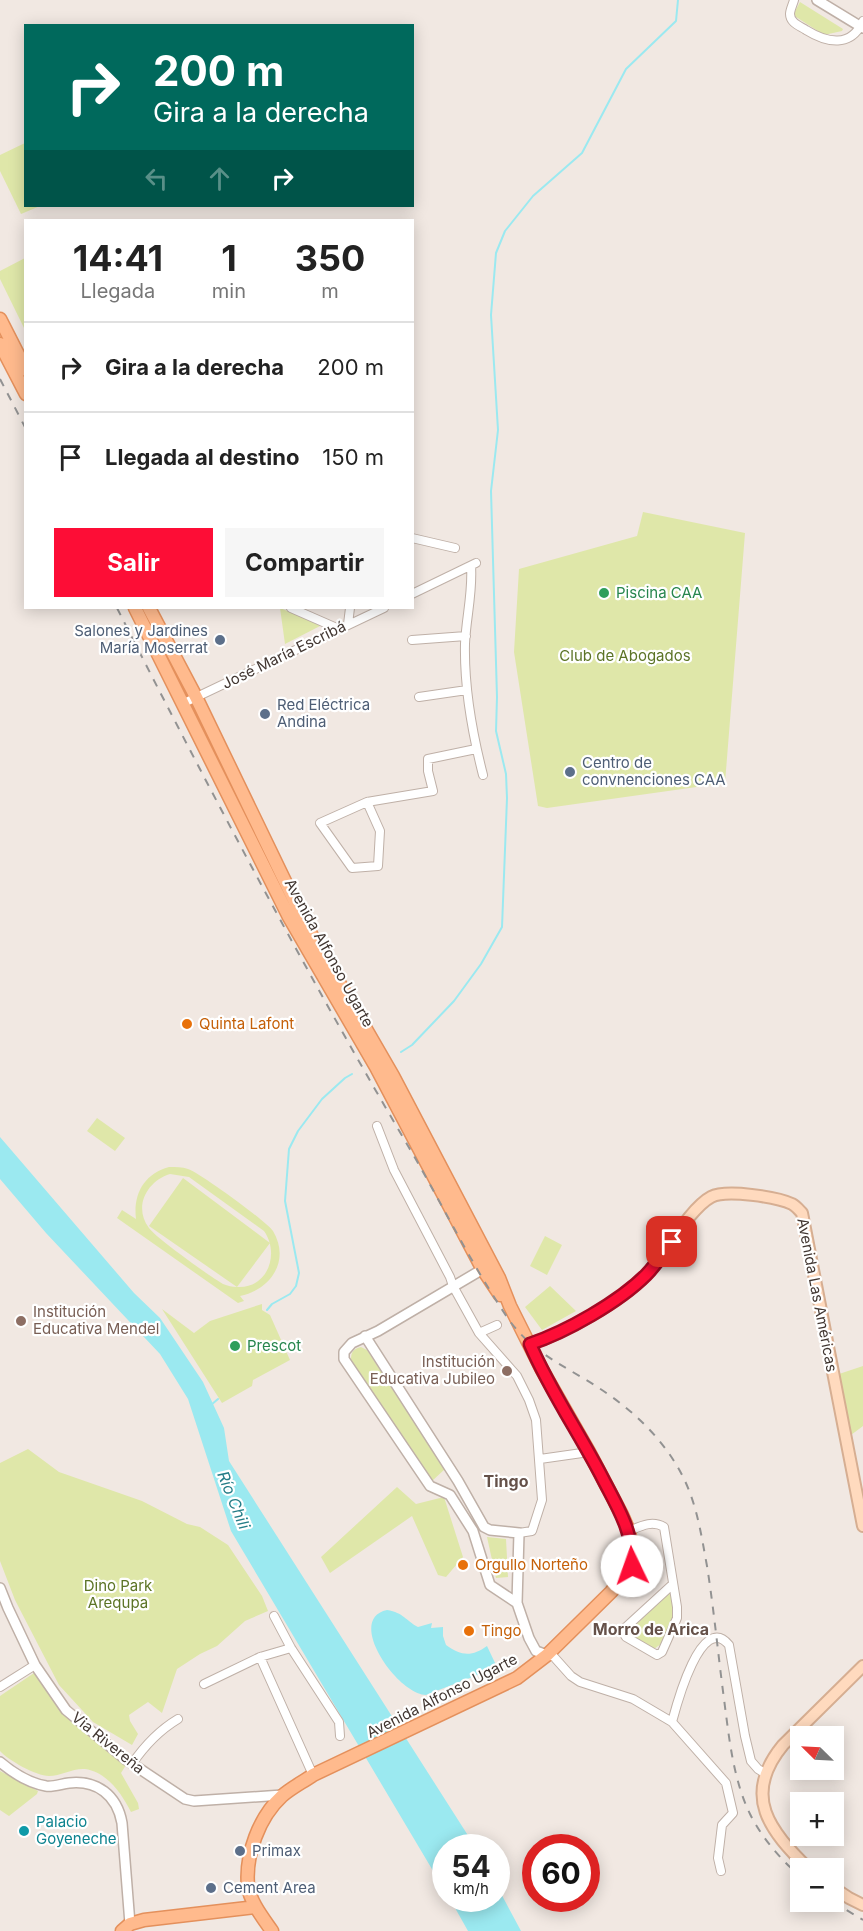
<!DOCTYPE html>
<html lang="es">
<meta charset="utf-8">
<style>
body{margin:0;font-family:Inter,sans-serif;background:#f6f6f6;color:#222;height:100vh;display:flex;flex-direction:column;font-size:22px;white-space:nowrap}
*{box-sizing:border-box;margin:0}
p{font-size:20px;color:#767676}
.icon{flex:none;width:33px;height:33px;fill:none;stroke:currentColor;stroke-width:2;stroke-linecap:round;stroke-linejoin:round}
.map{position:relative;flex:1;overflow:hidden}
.side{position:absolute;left:24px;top:219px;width:390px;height:390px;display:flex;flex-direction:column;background:#fff;border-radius:0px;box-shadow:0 3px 15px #0003}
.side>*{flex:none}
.top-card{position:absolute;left:24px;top:24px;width:390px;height:183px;border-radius:0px;box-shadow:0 3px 15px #0003;background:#00695c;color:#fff;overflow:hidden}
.needle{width:39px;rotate:294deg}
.fabs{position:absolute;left:790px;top:1726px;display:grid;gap:12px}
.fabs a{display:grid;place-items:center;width:54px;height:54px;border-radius:0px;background:#fff;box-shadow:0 3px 15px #0003;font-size:30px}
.speed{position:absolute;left:432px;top:1834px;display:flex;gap:12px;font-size:30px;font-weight:700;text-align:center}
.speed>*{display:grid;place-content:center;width:78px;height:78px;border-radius:50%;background:#fff;box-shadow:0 3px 15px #0003;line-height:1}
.speed small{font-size:15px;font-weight:400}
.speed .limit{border:9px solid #d22;background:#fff;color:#111}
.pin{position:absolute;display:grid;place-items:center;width:51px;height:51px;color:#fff;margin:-26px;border-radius:12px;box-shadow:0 3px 9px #0006}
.me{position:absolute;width:66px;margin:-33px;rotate:357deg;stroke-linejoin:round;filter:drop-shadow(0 0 4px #0008)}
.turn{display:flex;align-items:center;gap:21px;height:126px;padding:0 30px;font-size:27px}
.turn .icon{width:78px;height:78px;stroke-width:2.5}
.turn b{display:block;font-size:42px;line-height:51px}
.lanes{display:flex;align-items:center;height:57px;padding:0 30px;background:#0003;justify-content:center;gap:30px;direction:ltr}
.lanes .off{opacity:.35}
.eta{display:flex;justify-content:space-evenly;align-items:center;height:102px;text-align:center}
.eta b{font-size:36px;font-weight:700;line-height:42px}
.button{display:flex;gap:12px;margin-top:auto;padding:12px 30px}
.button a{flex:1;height:69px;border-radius:0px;background:#fd0d36;color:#fff;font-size:24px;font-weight:700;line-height:69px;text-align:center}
.button a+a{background:#f6f6f6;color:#222}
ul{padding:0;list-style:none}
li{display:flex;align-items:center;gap:18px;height:90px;padding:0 30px;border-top:2px solid #e0e0e0}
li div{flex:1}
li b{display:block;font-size:22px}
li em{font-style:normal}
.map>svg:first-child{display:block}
.green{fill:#dfe7a9;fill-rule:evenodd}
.water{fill:#9be9f0}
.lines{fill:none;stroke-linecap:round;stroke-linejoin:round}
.stream{stroke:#9be9f0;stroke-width:2}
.minor-casing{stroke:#bfb0a7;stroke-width:10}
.tertiary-casing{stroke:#bfb0a7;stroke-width:12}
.secondary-casing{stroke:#d6ae92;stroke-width:14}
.primary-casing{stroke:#e4905c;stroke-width:15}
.minor{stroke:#fff;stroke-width:8}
.tertiary{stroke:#fff;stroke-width:9}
.secondary{stroke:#ffdabe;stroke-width:10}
.primary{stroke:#ffba8d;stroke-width:12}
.rail{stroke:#929292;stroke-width:2;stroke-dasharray:8 8;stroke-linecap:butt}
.route-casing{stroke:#a40823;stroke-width:15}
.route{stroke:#fd0d36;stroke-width:10}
.leisure-dot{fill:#2e9e5b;stroke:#fff;stroke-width:2}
.service-dot{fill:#5c6f8a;stroke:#fff;stroke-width:2}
.food-dot{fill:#e8710a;stroke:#fff;stroke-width:2}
.education-dot{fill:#8d6e63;stroke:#fff;stroke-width:2}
.culture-dot{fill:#0f9aa8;stroke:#fff;stroke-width:2}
.labels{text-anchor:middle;stroke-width:4.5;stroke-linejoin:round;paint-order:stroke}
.leisure-label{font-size:15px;fill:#27864d;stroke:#fff;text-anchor:start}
.service-label{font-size:15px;fill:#4e5e75;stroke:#fff;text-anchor:start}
.street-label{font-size:15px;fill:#423732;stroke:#fff}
.park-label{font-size:15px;fill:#5c7426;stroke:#fff}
.food-label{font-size:15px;fill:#c56008;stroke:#fff;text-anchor:start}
.education-label{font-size:15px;fill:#785e54;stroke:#fff;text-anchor:start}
.culture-label{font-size:15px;fill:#0d838f;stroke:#fff;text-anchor:start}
.neighbourhood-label{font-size:16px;font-weight:bold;fill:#655149;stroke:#fff}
.water-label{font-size:16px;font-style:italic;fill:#247d87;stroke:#fff}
</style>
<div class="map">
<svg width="863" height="1931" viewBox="0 0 863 1931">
<rect width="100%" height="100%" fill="#f1e8e2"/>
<path class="green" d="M 800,2 L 843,29 L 842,31 L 824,35 L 793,15 Z
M 25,143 L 26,206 L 40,206 L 21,214 L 0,171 L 0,155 Z
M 25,258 L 25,330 L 0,279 L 0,271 Z
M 643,512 L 745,533 L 725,783 L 547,808 L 538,806 L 514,652 L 519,569 L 637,536 Z
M 280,608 L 322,625 L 285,644 Z
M 97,1118 L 125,1138 L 115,1151 L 87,1131 Z
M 169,1167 C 176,1167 182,1167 188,1169 C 200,1173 266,1221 273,1231 C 291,1261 270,1290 240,1296 L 244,1301 L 238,1303 L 117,1218 L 122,1210 L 136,1219 C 133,1194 144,1174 169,1167 ZM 170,1174 L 189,1177 L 264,1231 C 280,1253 268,1289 237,1287 L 270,1243 L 183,1178 L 149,1226 L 237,1287 C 232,1287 228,1286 223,1284 C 211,1277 156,1238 149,1228 C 133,1207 147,1181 170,1174 Z
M 545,1236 L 562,1245 L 547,1275 L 530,1266 Z
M 550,1286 L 576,1311 L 542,1330 L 525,1307 Z
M 262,1304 L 262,1310 L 270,1315 L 290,1360 L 253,1380 L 252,1386 L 222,1403 L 162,1309 L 194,1333 L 210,1321 Z
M 361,1347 L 367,1350 L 445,1469 L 432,1481 L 351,1360 C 351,1352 353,1349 361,1347 Z
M 863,1366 L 863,1426 L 851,1435 L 839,1374 Z
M 28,1449 L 59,1472 L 142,1501 L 187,1524 L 200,1527 L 228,1545 L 262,1596 L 268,1611 L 245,1621 L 217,1646 L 200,1654 L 177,1669 L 162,1713 L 148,1702 L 129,1715 L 130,1721 L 138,1734 L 132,1745 L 93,1722 L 59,1685 L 15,1600 L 0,1561 L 0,1463 Z
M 397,1487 L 416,1504 L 444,1497 L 463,1557 L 446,1577 L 438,1575 L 412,1516 L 330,1573 L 321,1557 Z
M 487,1537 L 506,1539 L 508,1577 L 496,1578 Z
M 668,1592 L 672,1595 L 674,1615 L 661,1644 L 654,1649 L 634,1638 L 632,1629 Z
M 34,1673 L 64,1713 L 126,1765 L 121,1773 L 138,1803 L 139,1809 L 131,1812 C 122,1794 107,1772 85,1769 C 73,1768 61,1776 49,1776 C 36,1776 8,1760 0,1751 L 0,1696 Z
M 0,1771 L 38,1791 L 37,1794 L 9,1816 L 0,1810 Z"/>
<path class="water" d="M 0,1137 L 134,1293 L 160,1318 L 203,1382 L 224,1428 L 229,1461 L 476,1848 L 446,1848 L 445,1891 L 231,1531 L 188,1399 L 160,1354 L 46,1233 L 0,1179 Z
M 387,1610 C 404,1613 405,1620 418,1627 L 432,1623 L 431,1628 L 443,1627 L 443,1636 L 446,1645 C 461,1656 472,1657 487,1646 L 496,1665 L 493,1667 L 493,1669 L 426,1695 C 397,1694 345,1619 387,1610 Z
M 497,1886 L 521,1931 L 468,1931 L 450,1899 L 496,1899 Z"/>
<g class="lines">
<path class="stream" d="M 401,1052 L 412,1045 L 454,1001 L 481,964 L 502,927 L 507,798 L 506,774 L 496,731 L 497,697 L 491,491 L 498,430 L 491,315 L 496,253 L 505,231 L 533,196 L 582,153 L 626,69 L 676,21 L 678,0
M 267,1310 L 272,1304 L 290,1294 L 296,1286 L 299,1273 L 285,1201 L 289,1149 L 298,1131 L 322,1099 L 345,1078 L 352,1074
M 211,1405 L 218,1399"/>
<g class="minor-casing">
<path id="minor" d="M 794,0 C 793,4 790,10 790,14 C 790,23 800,26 806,30 C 827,43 851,48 863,21
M 412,538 L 455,548
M 471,566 C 473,592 466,618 465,644 C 464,689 472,732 483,775
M 412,594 L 476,563
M 291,608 L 339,629
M 348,624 L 350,608
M 412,640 L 466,636
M 419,697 L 467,690
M 184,703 L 384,608
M 367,802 L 380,831 L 378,866 L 352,868 L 320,823 L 367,802 L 433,791 L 428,771 L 428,759 L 476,749
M 377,1126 L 394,1170 L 450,1277 L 453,1286 L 479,1333 L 517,1376 L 529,1400 L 536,1420 L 542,1500 L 532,1531 L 519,1533
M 479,1333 L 497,1325
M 540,1459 L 589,1452
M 629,1531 C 641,1526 652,1520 664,1527 L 677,1607 L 677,1618 L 662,1652 L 657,1655 L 626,1637 L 624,1634 L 625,1628 L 673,1584
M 274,1616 L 291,1648 L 339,1722 L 340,1736
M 547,1655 L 554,1657 L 571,1676 L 580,1682 L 633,1699 L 672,1722 L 726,1783 L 733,1813 L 722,1825 L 718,1858 L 721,1871
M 260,1657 L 313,1775
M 204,1684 L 260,1657 L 291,1648
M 0,1687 L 35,1665
M 672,1722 C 676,1707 701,1611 729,1645 L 745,1736 L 751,1761 L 758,1769 L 766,1774
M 132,1764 C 145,1745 158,1731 178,1719"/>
</g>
<g class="tertiary-casing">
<path id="tertiary" d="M 817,0 L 863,28
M 488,1266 L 378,1331 L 352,1343 L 344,1352 L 344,1359 L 430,1486 L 450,1495 L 473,1531 L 490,1585 L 517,1603
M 365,1336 L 458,1481 L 484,1527 L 490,1530 L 519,1533 L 517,1603 L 529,1638 L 536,1651 L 547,1655
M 0,1588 L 8,1608 L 35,1665 L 66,1710 L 125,1759 L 185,1799 L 194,1801 L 282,1795
M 0,1762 C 13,1773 29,1783 46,1786 C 53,1787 61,1784 69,1783 C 97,1780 117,1795 122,1823 L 130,1924"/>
</g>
<g class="secondary-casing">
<path id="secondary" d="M 530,1344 C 565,1333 622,1301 647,1274 C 664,1255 690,1208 711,1197 C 726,1189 777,1197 792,1204 C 796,1206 799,1210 802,1213 L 863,1526
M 809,1869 C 770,1831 741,1796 783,1745 L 863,1666
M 834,1888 L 849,1898 L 863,1905"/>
</g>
<g class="primary-casing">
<path id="primary" d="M 0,319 L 26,370
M 0,344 L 26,394
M 135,608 L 289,917 L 376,1067 L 482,1268 L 500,1295
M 149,608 L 196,697 L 308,929 L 393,1076 L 499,1278 L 510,1306 L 541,1368 L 589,1452 L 622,1515 L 629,1531 L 632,1548 L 632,1566 L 611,1592 L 547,1655 L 517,1678 L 313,1775 C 303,1782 291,1788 282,1796 C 259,1817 245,1855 248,1886 C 250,1902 263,1918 272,1931
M 122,1931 L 130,1924 L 144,1920 L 256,1907"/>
</g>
<use href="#minor" class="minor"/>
<use href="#tertiary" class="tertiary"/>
<use href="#secondary" class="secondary"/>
<use href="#primary" class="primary"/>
<path class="rail" d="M 0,379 L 26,429
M 117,608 C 211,793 308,977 414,1156 C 445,1210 472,1265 507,1317 C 534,1357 574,1369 612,1397 C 640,1417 665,1443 681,1473 C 697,1503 701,1534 707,1566 C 714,1610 718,1654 724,1699 C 729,1737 733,1779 750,1814 C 762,1838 781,1860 801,1877
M 833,1902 L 863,1920"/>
</g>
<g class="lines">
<g class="route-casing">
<path id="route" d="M 632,1566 C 634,1533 618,1508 603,1479 C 580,1434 550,1391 530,1344 C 566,1332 619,1302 646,1275 C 656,1265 663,1253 672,1242"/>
</g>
<use href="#route" class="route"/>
</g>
<g class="leisure-dot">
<circle cx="604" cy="593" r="6"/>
<circle cx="235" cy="1346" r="6"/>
</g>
<g class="service-dot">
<circle cx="220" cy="640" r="6"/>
<circle cx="265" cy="714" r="6"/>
<circle cx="570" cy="772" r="6"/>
<circle cx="240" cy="1851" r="6"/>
<circle cx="211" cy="1888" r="6"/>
</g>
<g class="food-dot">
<circle cx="187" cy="1024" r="6"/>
<circle cx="463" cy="1565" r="6"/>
<circle cx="469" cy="1631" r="6"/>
</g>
<g class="education-dot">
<circle cx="21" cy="1321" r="6"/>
<circle cx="507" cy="1371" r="6"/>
</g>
<circle class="culture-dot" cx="24" cy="1831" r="6"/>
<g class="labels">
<g class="leisure-label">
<text x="616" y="598">Piscina CAA</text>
<text x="247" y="1351">Prescot</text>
</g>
<g class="service-label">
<text x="208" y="636" text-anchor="end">Salones y Jardines<tspan x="208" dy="17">María Moserrat</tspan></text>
<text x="277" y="710">Red Eléctrica<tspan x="277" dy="17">Andina</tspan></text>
<text x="582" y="768">Centro de<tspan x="582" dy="17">convnenciones CAA</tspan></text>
<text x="252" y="1856">Primax</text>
<text x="223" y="1893">Cement Area</text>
</g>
<g class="street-label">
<text transform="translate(284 655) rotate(-26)" y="5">José María Escribá</text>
<text transform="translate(329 953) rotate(61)" y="5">Avenida Alfonso Ugarte</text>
<text transform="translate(817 1295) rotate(79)" y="5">Avenida Las Américas</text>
<text transform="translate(442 1696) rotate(-27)" y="5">Avenida Alfonso Ugarte</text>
<text transform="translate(108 1743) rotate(39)" y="5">Via Rivereña</text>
</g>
<g class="park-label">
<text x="625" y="661">Club de Abogados</text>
<text x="118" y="1591">Dino Park<tspan x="118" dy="17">Arequpa</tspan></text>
</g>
<g class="food-label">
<text x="199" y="1029">Quinta Lafont</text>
<text x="475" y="1570">Orgullo Norteño</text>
<text x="481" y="1636">Tingo</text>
</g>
<g class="education-label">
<text x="33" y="1317">Institución<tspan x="33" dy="17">Educativa Mendel</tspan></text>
<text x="495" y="1367" text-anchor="end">Institución<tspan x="495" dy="17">Educativa Jubileo</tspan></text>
</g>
<g class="culture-label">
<text x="36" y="1827">Palacio<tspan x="36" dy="17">Goyeneche</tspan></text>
</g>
<g class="neighbourhood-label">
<text x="506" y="1487">Tingo</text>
<text x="651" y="1635">Morro de Arica</text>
</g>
<g class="water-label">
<text transform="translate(234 1500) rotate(68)" y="6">Río Chili</text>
</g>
</g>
</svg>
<div class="fabs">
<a><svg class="needle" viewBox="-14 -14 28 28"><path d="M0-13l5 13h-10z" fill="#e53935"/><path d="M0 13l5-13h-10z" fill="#767676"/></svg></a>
<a>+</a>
<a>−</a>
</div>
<div class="speed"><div>54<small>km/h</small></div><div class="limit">60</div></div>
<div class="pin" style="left:672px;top:1242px;background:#d93025"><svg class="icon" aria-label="arrive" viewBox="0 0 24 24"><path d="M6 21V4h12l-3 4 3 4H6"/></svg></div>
<svg class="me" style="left:632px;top:1566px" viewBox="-20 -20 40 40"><circle r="19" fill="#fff"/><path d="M0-13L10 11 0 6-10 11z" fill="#fd0d36"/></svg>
<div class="top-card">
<div class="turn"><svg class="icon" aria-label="right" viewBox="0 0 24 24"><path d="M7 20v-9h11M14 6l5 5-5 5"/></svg><div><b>200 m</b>Gira a la derecha</div></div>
<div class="lanes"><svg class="icon off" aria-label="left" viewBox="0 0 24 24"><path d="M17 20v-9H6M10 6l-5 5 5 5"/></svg><svg class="icon off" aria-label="ahead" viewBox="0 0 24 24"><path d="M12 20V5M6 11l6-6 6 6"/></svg><svg class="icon" aria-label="right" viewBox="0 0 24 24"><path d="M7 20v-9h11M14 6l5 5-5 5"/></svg></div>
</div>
<section class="side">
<div class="eta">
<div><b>14:41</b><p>Llegada</p></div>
<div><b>1</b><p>min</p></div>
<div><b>350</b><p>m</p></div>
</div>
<ul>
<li><svg class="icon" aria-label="right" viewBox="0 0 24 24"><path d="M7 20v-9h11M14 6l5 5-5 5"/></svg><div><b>Gira a la derecha</b></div><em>200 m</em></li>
<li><svg class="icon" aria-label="arrive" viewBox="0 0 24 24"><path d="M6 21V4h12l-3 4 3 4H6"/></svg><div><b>Llegada al destino</b></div><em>150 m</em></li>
</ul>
<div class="button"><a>Salir</a><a>Compartir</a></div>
</section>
</div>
